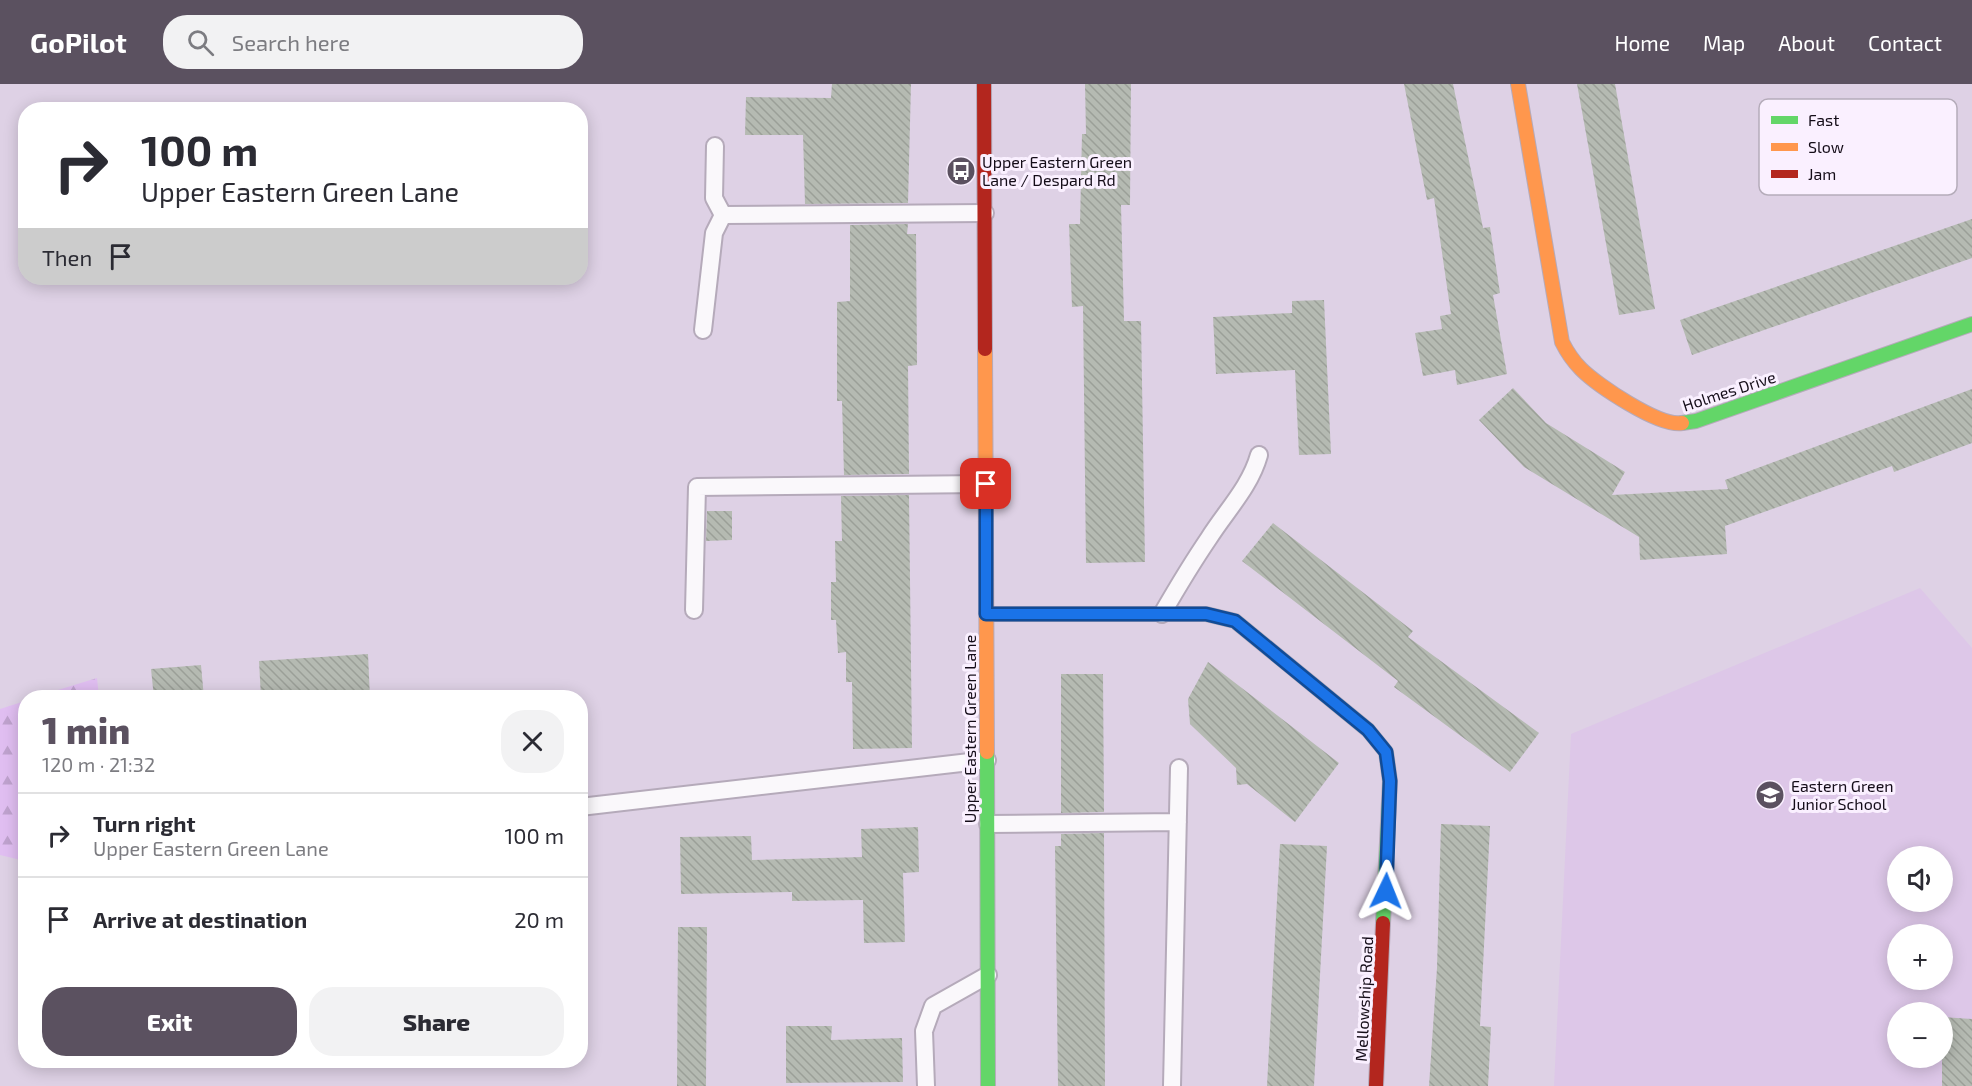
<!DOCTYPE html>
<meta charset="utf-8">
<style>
body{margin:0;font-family:"Exo 2",sans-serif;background:#f2f2f3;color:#2b2b33;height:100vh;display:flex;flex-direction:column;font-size:22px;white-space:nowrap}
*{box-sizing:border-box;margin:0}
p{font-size:20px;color:#7c7c81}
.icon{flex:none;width:33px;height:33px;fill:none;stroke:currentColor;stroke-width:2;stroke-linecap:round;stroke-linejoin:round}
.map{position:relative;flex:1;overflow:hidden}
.side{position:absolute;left:18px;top:606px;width:570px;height:378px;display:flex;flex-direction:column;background:#fff;border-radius:24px;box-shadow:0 3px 15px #0003}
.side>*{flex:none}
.guide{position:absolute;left:18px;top:18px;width:570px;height:183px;border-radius:24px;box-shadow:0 3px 15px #0003;background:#fff;color:#2b2b33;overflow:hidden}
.fabs{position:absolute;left:1887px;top:762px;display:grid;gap:12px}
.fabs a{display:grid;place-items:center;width:66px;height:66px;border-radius:50%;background:#fff;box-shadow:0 3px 15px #0003;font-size:30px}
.pin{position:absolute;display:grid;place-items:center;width:51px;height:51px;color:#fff;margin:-26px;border-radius:12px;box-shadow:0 3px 9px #0006}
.me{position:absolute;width:66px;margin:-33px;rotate:2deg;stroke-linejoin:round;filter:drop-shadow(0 0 4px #0008)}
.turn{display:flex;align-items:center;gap:21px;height:126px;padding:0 24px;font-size:27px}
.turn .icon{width:78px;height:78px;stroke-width:2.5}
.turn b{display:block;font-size:42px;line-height:51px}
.then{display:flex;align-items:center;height:57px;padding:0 24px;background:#0003;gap:12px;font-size:22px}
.round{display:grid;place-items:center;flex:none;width:63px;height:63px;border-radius:24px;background:#f2f2f3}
.head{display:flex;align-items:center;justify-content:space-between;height:102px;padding:0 24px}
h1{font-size:36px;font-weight:800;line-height:45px;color:#5b5160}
.button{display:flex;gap:12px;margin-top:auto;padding:12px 24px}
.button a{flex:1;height:69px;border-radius:24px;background:#5b5160;color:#fff;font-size:24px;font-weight:800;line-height:69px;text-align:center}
.button a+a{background:#f2f2f3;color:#2b2b33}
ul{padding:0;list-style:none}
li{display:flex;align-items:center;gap:18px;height:84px;padding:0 24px;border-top:2px solid #e1e1e2}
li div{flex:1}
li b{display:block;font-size:22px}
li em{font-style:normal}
header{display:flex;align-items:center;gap:36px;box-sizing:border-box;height:84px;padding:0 30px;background:#5b5160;color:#fff}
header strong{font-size:28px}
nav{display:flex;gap:33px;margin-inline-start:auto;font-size:21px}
.search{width:420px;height:54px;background:#f2f2f3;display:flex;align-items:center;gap:15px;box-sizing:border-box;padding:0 21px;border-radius:24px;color:#7c7c81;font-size:22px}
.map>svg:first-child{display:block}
.built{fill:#ddc7e8;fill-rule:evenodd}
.forest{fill:url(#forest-firs)}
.building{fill:url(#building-back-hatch)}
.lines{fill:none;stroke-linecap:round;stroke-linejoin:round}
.lane-casing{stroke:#b5aaba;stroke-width:20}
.fast-casing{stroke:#b5aaba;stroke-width:16}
.slow-casing{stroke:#b5aaba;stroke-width:16}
.jam-casing{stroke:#b5aaba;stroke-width:16}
.lane{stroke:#faf8fb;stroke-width:16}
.fast{stroke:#63d668;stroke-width:14}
.slow{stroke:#ff974d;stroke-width:14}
.jam{stroke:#b3261e;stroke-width:14}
.route-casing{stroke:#114b97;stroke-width:15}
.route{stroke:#1a73e8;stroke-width:10}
.labels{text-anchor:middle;stroke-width:6;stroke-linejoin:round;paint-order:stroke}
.poi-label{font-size:16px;fill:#140c18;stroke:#faf0ff;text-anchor:start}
.street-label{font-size:16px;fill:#140c18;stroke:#faf0ff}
.key{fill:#faf0ff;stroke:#b5acba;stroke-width:1.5}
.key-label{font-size:16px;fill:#140c18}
</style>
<header>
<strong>GoPilot</strong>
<div class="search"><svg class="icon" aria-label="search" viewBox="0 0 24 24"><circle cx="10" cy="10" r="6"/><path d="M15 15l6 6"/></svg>Search here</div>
<nav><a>Home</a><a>Map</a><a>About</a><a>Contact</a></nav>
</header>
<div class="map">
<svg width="1972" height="1002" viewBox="0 0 1972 1002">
<defs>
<pattern id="forest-firs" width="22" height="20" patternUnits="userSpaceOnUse" patternTransform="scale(1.5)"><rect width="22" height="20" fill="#e0bef1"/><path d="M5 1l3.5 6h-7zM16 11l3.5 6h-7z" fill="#bfa2ce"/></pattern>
<pattern id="building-back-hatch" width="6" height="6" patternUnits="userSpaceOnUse" patternTransform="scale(1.5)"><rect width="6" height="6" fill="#b5bab2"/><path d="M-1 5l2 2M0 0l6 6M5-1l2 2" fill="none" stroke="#9b9f98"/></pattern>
</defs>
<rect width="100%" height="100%" fill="#ded1e5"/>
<path class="built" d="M 1920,504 L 1972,564 L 1972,1002 L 1554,1002 L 1571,650 ZM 1898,772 L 1942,772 L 1942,818 L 1898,818 ZM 1898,850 L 1942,850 L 1942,896 L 1898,896 ZM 1898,928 L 1942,928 L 1942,974 L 1898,974 Z"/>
<path class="forest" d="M 97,594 L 99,613 L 35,613 Z
M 25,617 L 26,617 L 25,777 L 0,771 L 0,625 Z"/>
<path class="building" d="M 832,0 L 911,0 L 908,119 L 805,120 L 803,51 L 745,51 L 746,13 L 831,14 Z
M 1085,0 L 1131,0 L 1130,121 L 1121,121 L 1124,237 L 1141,237 L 1145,478 L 1086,479 L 1083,222 L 1072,223 L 1069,140 L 1080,140 L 1082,50 L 1086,50 Z
M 1404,0 L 1453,0 L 1483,144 L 1490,143 L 1500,209 L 1493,211 L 1507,290 L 1457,301 L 1455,286 L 1423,292 L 1415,249 L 1442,245 L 1440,232 L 1451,230 L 1434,114 L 1427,116 Z
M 1577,0 L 1615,0 L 1655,225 L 1619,231 Z
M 1972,135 L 1972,174 L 1692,271 L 1680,236 Z
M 908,140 L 907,150 L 916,150 L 917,281 L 908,282 L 909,390 L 844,391 L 842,317 L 837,317 L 837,218 L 850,217 L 850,141 Z
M 1324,216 L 1331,370 L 1299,371 L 1295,286 L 1216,290 L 1213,233 L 1292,229 L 1292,217 Z
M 1513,304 L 1546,339 L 1625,388 L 1612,411 L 1728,405 L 1725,396 L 1972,305 L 1972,359 L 1894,388 L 1892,382 L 1725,442 L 1727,470 L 1640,476 L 1639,453 L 1524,383 L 1479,336 Z
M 909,411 L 912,664 L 853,665 L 852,598 L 846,598 L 846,568 L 838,569 L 836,536 L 831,536 L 831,498 L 836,498 L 835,457 L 842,457 L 841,412 Z
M 707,427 L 732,427 L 732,456 L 706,457 Z
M 1273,439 L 1413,547 L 1408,553 L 1539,649 L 1510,688 L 1394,603 L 1398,597 L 1242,477 Z
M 368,570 L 370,614 L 261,614 L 259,577 Z
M 1208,578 L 1339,679 L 1295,738 L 1247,700 L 1237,701 L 1236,684 L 1190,640 L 1188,615 Z
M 201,581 L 204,614 L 154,614 L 151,585 Z
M 1061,590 L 1103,590 L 1104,728 L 1061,729 Z
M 1441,740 L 1490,742 L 1480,942 L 1491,943 L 1488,1002 L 1429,1002 L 1437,884 Z
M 918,743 L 919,788 L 903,789 L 905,858 L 864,859 L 863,816 L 792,817 L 792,808 L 681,810 L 680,753 L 751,752 L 752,776 L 862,773 L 861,745 Z
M 1104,749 L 1105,1002 L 1058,1002 L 1055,762 L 1061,762 L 1061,750 Z
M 1280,760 L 1327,762 L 1314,1002 L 1267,1002 Z
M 678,843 L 707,843 L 706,1002 L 677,1002 Z
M 1942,933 L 1972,935 L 1972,1002 L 1942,1002 Z
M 786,942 L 832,942 L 831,956 L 902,954 L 903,998 L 786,999 Z"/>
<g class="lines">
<g class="lane-casing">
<path id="lane" d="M 715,62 L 714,114 L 723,131
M 703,246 L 714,149 L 723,131 L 985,129
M 694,526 L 697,403 L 985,400
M 1162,530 C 1177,504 1192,479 1209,454 C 1226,427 1250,403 1259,371
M 580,723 L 987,676
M 988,740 L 1178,738
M 926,1002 L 924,947 L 933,922 L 988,891
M 1172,1002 L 1179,684"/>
</g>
<g class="fast-casing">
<path id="fast" d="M 1682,339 L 1696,337 L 1972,240
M 986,530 L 1206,530 L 1235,537 L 1368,646 L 1386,668 L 1390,697 L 1383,839
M 987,668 L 988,1002"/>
</g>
<g class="slow-casing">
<path id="slow" d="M 1518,0 L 1562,258 C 1567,268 1573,277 1581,285 C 1597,301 1659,343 1682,339
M 985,265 L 987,668"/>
</g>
<g class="jam-casing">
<path id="jam" d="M 984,0 L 985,265
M 1376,1002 L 1383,839"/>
</g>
<use href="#lane" class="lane"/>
<use href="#fast" class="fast"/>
<use href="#slow" class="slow"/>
<use href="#jam" class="jam"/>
</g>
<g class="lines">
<g class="route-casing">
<path id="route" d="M 986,400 L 986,530 L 1206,530 L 1235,537 L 1368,646 L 1386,668 L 1390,697 L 1386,807"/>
</g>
<use href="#route" class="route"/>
</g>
<defs>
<g id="bus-disc" transform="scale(1.5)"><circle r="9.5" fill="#5b5160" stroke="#faf0ff"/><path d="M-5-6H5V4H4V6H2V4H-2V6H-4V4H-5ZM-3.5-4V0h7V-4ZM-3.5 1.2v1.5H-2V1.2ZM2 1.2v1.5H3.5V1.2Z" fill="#fff"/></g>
<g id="school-disc" transform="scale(1.5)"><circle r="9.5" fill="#5b5160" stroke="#faf0ff"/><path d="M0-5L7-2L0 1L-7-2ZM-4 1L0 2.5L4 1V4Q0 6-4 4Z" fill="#fff"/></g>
</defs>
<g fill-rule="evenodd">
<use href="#bus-disc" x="961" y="87"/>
<use href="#school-disc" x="1770" y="711"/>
</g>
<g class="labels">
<g class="poi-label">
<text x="982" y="84">Upper Eastern Green<tspan x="982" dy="18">Lane / Despard Rd</tspan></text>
<text x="1791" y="708">Eastern Green<tspan x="1791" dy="18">Junior School</tspan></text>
</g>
<g class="street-label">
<text transform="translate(1729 307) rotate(-18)" y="6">Holmes Drive</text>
<text transform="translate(970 645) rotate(-90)" y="6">Upper Eastern Green Lane</text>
<text transform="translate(1364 915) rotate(-87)" y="6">Mellowship Road</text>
</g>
</g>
<rect x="1759" y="15" width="198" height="96" rx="9" class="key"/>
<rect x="1771" y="32" width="27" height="8" fill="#63d668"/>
<rect x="1771" y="59" width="27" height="8" fill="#ff974d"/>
<rect x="1771" y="86" width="27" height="8" fill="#b3261e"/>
<g class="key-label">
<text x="1808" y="42">Fast</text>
<text x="1808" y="69">Slow</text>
<text x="1808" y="96">Jam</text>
</g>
</svg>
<div class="fabs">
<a><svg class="icon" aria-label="sound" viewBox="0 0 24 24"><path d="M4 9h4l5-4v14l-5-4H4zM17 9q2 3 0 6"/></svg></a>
<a>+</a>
<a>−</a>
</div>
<div class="pin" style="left:986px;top:400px;background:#d93025"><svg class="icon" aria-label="arrive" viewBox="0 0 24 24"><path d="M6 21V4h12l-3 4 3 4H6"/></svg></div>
<svg class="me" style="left:1386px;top:807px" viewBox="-20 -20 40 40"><path d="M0-17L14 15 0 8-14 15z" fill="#1a73e8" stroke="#fff" stroke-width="4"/></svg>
<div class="guide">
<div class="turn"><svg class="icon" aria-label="right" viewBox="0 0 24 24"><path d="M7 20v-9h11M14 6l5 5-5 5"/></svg><div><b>100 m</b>Upper Eastern Green Lane</div></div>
<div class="then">Then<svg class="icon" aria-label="arrive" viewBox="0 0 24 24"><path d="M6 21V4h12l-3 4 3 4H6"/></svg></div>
</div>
<section class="side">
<div class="head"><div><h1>1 min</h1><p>120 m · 21:32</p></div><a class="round"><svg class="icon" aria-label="close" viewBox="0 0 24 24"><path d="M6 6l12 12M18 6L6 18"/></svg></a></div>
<ul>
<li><svg class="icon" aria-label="right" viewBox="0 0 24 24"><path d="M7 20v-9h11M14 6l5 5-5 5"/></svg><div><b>Turn right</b><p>Upper Eastern Green Lane</p></div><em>100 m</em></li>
<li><svg class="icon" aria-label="arrive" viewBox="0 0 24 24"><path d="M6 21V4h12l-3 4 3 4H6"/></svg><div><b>Arrive at destination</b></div><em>20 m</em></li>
</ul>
<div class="button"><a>Exit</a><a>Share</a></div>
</section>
</div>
